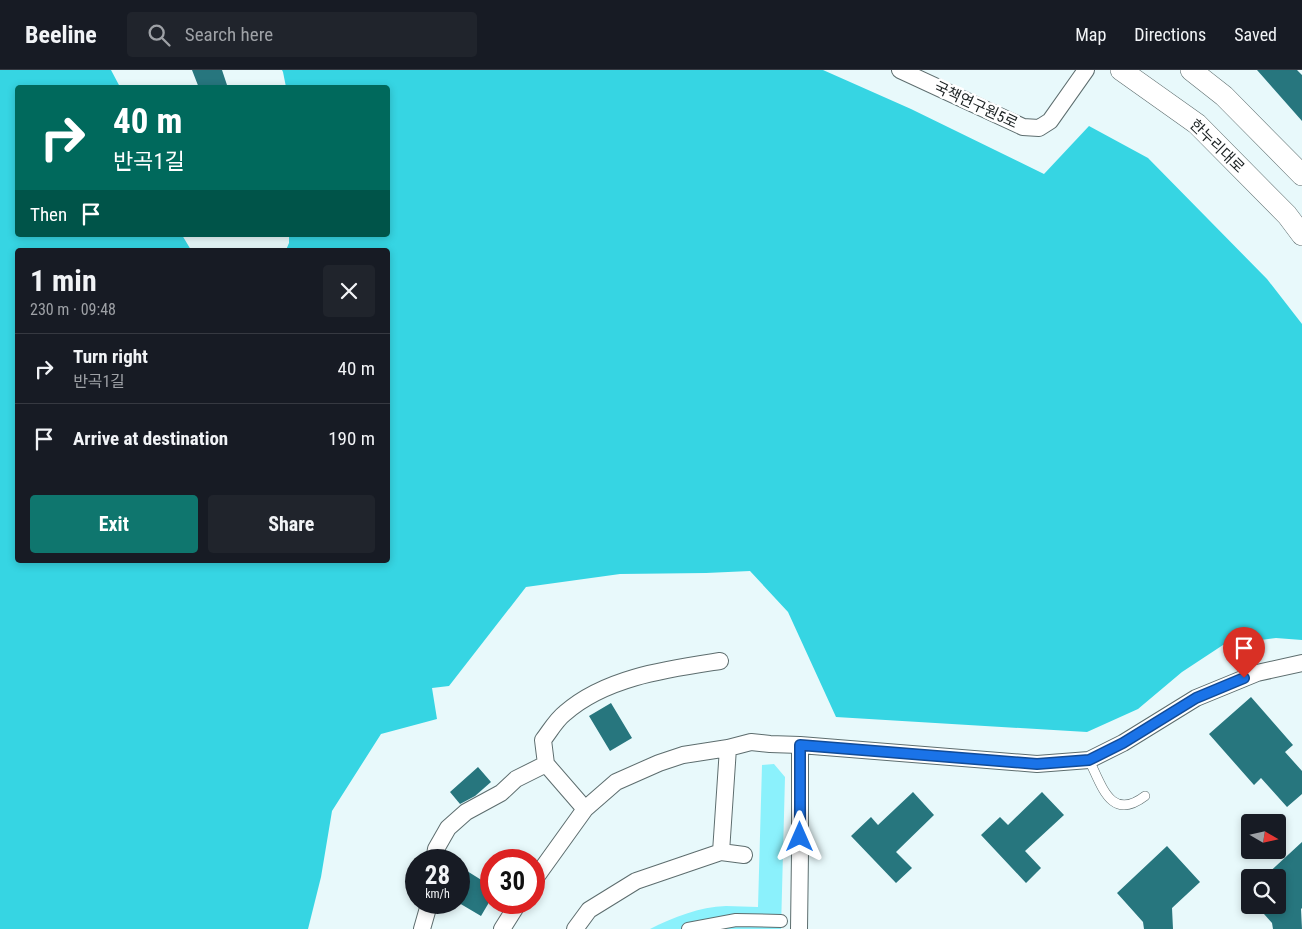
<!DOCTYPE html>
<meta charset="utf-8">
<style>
body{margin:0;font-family:"Roboto Condensed","Noto Sans KR",sans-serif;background:#20242c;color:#f1f3f6;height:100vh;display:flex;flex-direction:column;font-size:19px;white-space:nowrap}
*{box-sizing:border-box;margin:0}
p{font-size:16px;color:#9ea1a6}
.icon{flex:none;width:28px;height:28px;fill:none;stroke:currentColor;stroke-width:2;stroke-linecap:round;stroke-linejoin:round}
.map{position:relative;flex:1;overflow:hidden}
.drawer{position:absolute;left:15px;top:178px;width:375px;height:315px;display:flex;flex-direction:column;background:#171b24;border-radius:5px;box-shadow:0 2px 8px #0003}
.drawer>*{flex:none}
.top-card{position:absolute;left:15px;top:15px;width:375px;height:152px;border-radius:5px;box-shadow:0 2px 8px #0003;background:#00695c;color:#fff;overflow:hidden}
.needle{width:32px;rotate:99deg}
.fabs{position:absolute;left:1241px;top:744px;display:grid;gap:10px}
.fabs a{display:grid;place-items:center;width:45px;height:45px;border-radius:5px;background:#171b24;box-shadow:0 2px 8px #0003;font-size:25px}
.speed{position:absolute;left:405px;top:779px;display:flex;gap:10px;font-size:25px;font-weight:700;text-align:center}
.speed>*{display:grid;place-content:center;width:65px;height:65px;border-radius:50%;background:#171b24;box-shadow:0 2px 8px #0003;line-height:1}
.speed small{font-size:12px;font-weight:400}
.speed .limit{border:8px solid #d22;background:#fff;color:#111}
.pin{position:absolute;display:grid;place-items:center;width:42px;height:42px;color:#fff;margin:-51px -21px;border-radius:50% 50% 50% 0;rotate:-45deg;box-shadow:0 0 5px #0007}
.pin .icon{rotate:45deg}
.me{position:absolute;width:55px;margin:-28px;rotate:0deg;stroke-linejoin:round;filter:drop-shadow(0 0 4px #0008)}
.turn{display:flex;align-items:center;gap:18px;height:105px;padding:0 15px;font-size:22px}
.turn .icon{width:65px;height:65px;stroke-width:2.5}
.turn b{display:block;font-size:35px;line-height:42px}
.then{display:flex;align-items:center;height:48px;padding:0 15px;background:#0003;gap:10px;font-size:19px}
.round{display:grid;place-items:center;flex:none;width:52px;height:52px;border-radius:5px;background:#20242c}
.summary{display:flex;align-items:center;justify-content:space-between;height:85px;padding:0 15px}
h1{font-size:30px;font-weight:700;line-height:38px}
.cta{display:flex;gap:10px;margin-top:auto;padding:10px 15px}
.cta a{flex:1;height:58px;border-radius:5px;background:#0f766e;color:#fff;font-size:20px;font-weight:700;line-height:58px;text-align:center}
.cta a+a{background:#20242c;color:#f1f3f6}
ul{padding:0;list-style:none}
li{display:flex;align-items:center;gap:15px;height:70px;padding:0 15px;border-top:1px solid #363941}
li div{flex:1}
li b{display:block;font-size:19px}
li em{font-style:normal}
header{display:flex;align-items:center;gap:30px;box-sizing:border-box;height:70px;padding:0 25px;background:#171b24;border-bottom:1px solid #363941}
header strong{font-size:24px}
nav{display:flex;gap:28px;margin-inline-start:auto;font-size:18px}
.search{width:350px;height:45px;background:#20242c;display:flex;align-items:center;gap:12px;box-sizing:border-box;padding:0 18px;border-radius:5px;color:#9ea1a6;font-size:19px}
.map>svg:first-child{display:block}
.green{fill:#8bf1fc}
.forest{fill:#36d5e3}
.building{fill:#27767e}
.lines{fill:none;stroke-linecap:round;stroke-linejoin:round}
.service-casing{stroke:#5d6d6e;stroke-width:10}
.pedestrian-casing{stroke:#5d6d6e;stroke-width:14}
.minor-casing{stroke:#5d6d6e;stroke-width:18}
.tertiary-casing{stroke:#5d6d6e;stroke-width:22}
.service{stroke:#fff;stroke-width:9}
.pedestrian{stroke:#fff;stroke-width:12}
.minor{stroke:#fff;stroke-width:16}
.tertiary{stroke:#fff;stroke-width:21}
.route-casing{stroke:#114b97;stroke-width:12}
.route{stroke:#1a73e8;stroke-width:9}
.labels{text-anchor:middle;stroke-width:5;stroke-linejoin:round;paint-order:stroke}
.street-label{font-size:15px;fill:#1b2122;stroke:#fff}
</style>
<header>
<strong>Beeline</strong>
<div class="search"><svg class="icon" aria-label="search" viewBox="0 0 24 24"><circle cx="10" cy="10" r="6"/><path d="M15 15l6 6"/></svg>Search here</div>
<nav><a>Map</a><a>Directions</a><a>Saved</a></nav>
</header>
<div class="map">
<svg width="1302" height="859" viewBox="0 0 1302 859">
<rect width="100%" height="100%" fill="#e8f9fb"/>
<path class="green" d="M 774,694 L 785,707 L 781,859 L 650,859 C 674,847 699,837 726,836 C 737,836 747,837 758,837 L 762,695 Z"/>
<path class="forest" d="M 0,0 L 111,0 L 120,17 L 18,18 L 18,165 L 182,165 L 191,180 L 18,180 L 18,490 L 388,490 L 388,180 L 286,180 L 289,173 L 289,165 L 388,165 L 388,18 L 286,17 L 283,2 L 282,0 L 823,0 L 911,39 L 1044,104 L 1089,56 L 1148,88 L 1267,209 L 1302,254 L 1302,570 L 1276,568 L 1223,575 L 1182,602 L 1138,639 L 1087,662 L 836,647 L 788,542 L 750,501 L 706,503 L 620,504 L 526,517 L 449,616 L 432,618 L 437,649 L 381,664 L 332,741 L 321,807 L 308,859 L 0,859 Z"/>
<path class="building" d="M 192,0 L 222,0 L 228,18 L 199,18 Z
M 1257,0 L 1297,0 L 1302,5 L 1302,51 Z
M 1251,627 L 1293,675 L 1285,682 L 1302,701 L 1302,724 L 1287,737 L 1261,708 L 1254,715 L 1209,664 Z
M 611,633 L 632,668 L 610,681 L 589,646 Z
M 478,697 L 491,712 L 475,726 L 460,734 L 450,722 Z
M 913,722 L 934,745 L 896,782 L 912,798 L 896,813 L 851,766 L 871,747 L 878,755 Z
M 1042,722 L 1064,745 L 1025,781 L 1041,798 L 1026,813 L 981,765 L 1000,747 L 1008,755 Z
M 1302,772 L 1302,838 L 1301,839 L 1302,859 L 1273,859 L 1272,853 L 1256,835 L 1278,835 L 1278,808 L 1263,808 Z
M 1167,776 L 1200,812 L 1172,838 L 1173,859 L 1144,859 L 1143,852 L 1117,823 Z
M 459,796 L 491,816 L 491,829 L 481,846 L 459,833 Z"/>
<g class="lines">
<g class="service-casing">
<path id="service" d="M 1089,690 C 1102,716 1111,752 1145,726"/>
</g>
<g class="pedestrian-casing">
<path id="pedestrian" d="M 688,859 L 736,850 L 781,851"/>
</g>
<g class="minor-casing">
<path id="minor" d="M 900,0 L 1023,57 L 1039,58 L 1050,51 L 1086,0
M 585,739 L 546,694 L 543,670 C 550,661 556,650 565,643 C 606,607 668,599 720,591
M 721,782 L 728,678
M 434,790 L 436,779 L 448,758 L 466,742 L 501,723 L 516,709 L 546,694
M 534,810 L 585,739 L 616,712 L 659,693 L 683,685 L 728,678 L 751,672 L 770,674 L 800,675 L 1037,694 L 1089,690 L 1123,673 L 1196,628 L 1257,603 L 1302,593
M 422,859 L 428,838 L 428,832
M 502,859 L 519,832
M 575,859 L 589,840 L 636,811 L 721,782 L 744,785
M 799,859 L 800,783 L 800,675"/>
</g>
<g class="tertiary-casing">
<path id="tertiary" d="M 1121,0 L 1197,54 L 1287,145 L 1302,165
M 1191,0 L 1224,26 L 1302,105"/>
</g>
<use href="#service" class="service"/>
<use href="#pedestrian" class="pedestrian"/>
<use href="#minor" class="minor"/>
<use href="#tertiary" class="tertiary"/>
</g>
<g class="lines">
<g class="route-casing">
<path id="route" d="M 800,767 L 800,675 L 1037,694 L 1089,690 L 1123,673 L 1196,628 L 1244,608"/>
</g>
<use href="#route" class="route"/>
</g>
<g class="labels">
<g class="street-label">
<text transform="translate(976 35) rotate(25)" y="5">국책연구원5로</text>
<text transform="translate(1217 76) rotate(44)" y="5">한누리대로</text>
</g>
</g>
</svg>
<div class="fabs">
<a><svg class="needle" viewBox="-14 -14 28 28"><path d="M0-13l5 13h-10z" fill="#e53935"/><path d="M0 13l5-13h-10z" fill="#9ea1a6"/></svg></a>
<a><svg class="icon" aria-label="search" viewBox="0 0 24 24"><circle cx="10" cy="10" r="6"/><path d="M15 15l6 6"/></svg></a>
</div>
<div class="speed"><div>28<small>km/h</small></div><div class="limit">30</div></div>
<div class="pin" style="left:1244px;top:608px;background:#d93025"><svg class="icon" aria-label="arrive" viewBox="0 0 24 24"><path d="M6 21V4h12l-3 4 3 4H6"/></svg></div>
<svg class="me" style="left:800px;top:767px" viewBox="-20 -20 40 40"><path d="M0-17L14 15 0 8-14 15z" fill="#1a73e8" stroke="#fff" stroke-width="4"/></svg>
<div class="top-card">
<div class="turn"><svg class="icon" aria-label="right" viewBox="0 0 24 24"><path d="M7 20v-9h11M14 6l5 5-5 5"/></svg><div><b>40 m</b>반곡1길</div></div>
<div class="then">Then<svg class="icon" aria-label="arrive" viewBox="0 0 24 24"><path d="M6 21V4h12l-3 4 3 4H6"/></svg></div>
</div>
<section class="drawer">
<div class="summary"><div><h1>1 min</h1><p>230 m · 09:48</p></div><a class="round"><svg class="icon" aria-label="close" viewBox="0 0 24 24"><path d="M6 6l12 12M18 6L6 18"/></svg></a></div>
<ul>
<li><svg class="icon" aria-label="right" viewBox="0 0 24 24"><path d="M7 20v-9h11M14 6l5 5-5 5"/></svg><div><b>Turn right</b><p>반곡1길</p></div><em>40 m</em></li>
<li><svg class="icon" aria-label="arrive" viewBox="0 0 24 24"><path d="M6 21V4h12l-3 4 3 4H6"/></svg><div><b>Arrive at destination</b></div><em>190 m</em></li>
</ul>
<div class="cta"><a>Exit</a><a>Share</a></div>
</section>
</div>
